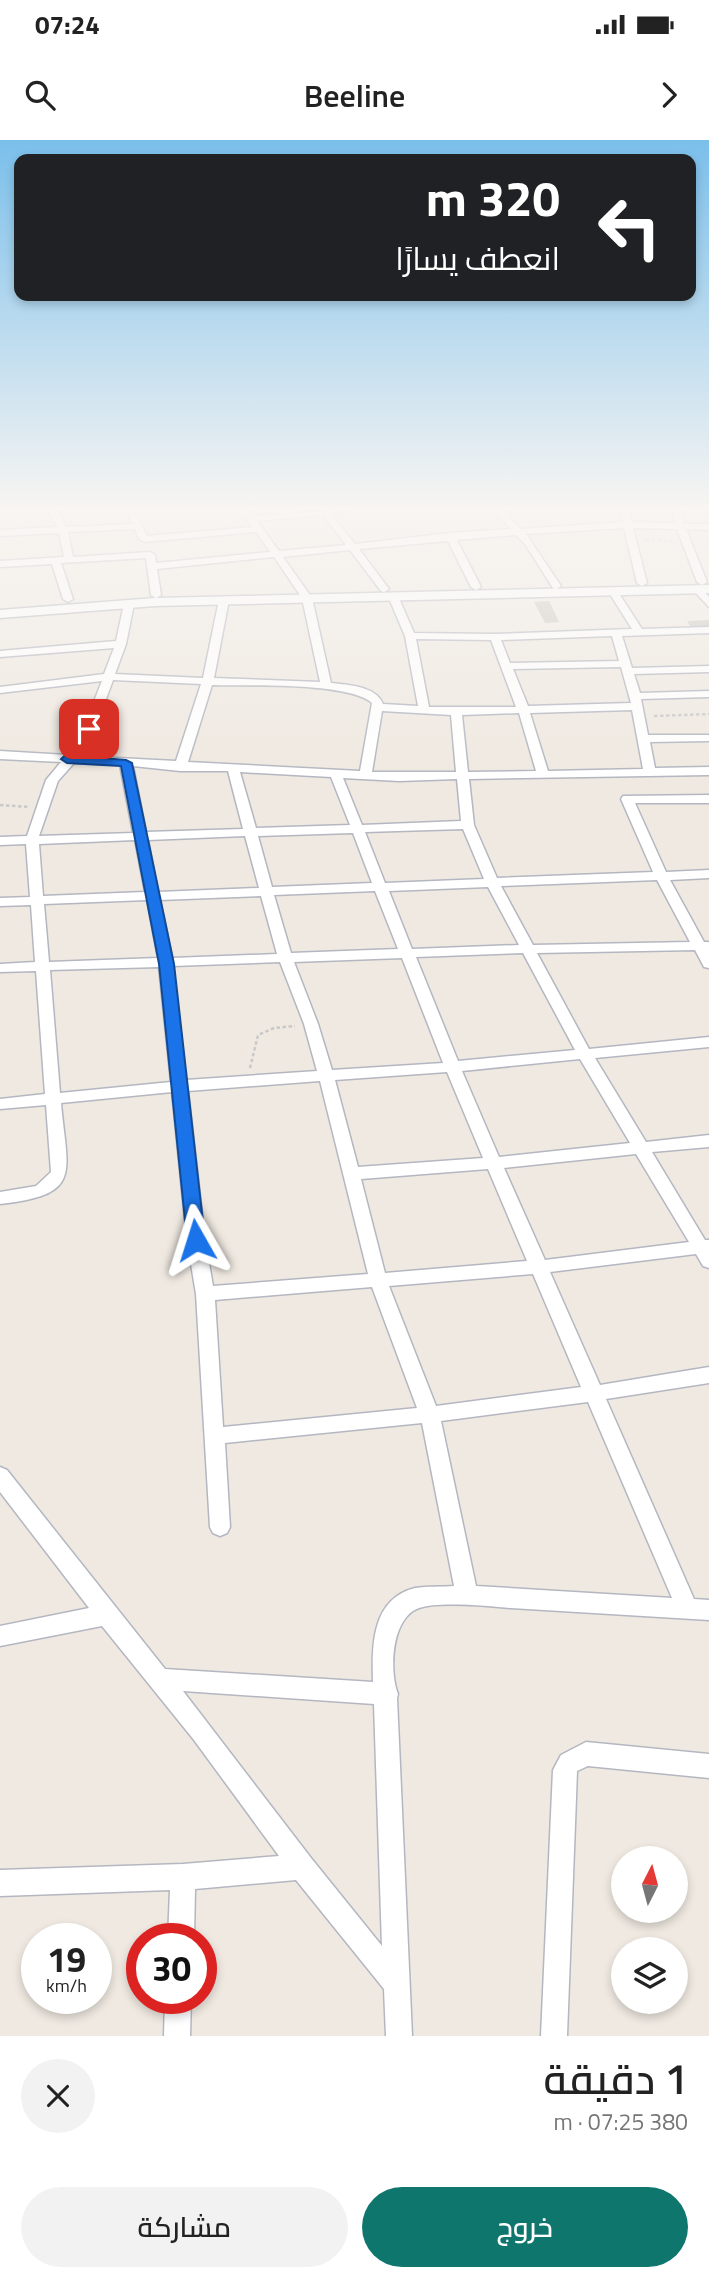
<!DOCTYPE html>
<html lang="ar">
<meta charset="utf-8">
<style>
body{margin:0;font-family:"Titillium Web",Cairo,sans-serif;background:#f2f2f2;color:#222;direction:rtl;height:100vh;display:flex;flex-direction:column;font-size:26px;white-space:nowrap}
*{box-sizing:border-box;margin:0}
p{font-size:23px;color:#767676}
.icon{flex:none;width:38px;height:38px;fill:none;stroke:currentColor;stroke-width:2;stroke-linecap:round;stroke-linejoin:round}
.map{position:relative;height:1896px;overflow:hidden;direction:ltr}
.drawer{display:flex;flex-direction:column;background:#fff;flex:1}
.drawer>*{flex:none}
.guide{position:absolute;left:14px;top:14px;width:682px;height:147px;border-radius:14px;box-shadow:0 4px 10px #0003;direction:rtl;background:#202124;color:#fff;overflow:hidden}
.needle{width:46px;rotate:6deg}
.buttons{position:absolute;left:611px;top:1706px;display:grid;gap:14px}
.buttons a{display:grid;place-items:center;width:77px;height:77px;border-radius:50%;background:#fff;box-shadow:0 4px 10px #0003;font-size:35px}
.speed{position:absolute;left:21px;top:1783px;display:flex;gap:14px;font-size:35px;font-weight:700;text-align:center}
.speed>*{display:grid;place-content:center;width:91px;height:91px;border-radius:50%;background:#fff;box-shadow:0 4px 10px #0003;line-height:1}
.speed small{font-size:18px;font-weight:400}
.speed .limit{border:10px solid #d22;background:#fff;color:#111}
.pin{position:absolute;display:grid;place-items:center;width:60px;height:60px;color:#fff;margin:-30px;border-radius:14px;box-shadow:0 4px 10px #0006}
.me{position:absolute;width:77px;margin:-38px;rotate:354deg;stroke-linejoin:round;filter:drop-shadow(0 0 5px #0008)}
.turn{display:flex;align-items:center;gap:24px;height:147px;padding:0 21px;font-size:32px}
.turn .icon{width:91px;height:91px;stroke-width:2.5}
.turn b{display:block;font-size:49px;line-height:60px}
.round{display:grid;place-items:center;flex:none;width:74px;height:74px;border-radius:37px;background:#f2f2f2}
.summary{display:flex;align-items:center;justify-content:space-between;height:119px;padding:0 21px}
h1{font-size:42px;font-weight:600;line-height:52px}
.button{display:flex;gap:14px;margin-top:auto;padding:14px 21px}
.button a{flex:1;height:80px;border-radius:42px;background:#0f766e;color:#fff;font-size:28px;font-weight:600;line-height:80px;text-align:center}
.button a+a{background:#f2f2f2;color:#222}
.status{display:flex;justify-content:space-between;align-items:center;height:49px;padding:0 35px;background:#fff;direction:ltr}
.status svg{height:19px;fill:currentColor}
header{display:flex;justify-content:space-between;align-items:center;height:91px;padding:0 21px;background:#fff;font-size:32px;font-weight:600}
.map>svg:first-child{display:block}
.building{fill:#cbc7bf}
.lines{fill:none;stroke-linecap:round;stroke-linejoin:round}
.street-casing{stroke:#b4b7c1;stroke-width:3}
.secondary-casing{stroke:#b4b7c1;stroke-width:3}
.path{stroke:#c9c9c9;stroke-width:2.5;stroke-dasharray:3.5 2.5;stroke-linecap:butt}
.street{fill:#fff;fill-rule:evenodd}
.secondary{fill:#fff;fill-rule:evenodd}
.route{fill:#1a73e8;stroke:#114b97;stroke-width:2}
</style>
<div class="status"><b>07:24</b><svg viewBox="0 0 49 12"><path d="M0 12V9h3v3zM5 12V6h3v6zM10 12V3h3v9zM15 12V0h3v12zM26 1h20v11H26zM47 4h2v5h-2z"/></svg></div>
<header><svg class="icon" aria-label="forward" viewBox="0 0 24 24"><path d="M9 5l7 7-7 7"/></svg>Beeline<svg class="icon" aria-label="search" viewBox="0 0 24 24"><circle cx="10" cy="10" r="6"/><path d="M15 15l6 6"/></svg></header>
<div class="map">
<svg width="709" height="1896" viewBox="0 0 709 1896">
<rect width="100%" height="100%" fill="#efe9e1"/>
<path class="building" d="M 549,461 L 559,482 L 545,483 L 534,462 Z
M 709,480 L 709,486 L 690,486 L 687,481 Z"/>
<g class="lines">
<g class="street-casing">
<path id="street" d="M 49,370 L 57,370 L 66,387 L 133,384 L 126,370 L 134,370 L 147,396 L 252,387 L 241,370 L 249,370 L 254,376 L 346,370 L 331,374 L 355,404 L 450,393 L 511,389 L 493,370 L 502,370 L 521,389 L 623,382 L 620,370 L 628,370 L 632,382 L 675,383 L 673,370 L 681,370 L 684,384 L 709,384 L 709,390 L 686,389 L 707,442 L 702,445 L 697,442 L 677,389 L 633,388 L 647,443 L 642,446 L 637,443 L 624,388 L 526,394 L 561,446 L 556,449 L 553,448 L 525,404 L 516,395 L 457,400 L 481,447 L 476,450 L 471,447 L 448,401 L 359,409 L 389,449 L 384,452 L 381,451 L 350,410 L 283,417 L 312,458 L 331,543 C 349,545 376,546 383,564 L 418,566 L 405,496 L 388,456 L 393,453 L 398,456 L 414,493 L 495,494 L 632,489 L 608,451 L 613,448 L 616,449 L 642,489 L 709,487 L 709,493 L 622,496 L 632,528 L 709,526 L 709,532 L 634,534 L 640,553 L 709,551 L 709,557 L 641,559 L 648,595 L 709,595 L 709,601 L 650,602 L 655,628 L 709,627 L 709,635 L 469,639 L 474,685 L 497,738 L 653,732 L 621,659 L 623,656 L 709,655 L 709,663 L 635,663 L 666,732 L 709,730 L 709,738 L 670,740 L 704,802 L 709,802 L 709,828 L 704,827 L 695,810 L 537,813 L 589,909 L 709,897 L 709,907 L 595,918 L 646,1002 L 709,995 L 709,1007 L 652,1012 L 705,1100 L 709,1100 L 709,1128 L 703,1126 L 696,1114 L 550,1132 L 600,1245 L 709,1227 L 709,1243 L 606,1259 L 694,1459 L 709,1460 L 709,1480 C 643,1476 577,1472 511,1468 C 490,1466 438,1461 419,1468 C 391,1478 389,1531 398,1554 L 397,1558 L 412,1896 L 386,1896 L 384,1849 L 296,1740 L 195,1749 L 194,1799 L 168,1799 L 170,1750 L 0,1756 L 0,1730 L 183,1724 L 279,1716 L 194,1600 L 102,1486 L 0,1506 L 0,1486 L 89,1468 L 0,1352 L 0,1327 L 7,1330 L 165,1529 L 373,1542 C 372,1507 371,1459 415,1448 C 427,1446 442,1447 454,1446 L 422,1283 L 225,1303 L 230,1387 L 227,1393 L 220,1396 L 213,1393 L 210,1387 L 196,1154 L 187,1100 L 172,952 L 61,963 C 67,1033 84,1055 0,1064 L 0,1052 L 36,1046 L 51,1032 L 46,965 L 0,969 L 0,959 L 45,954 L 36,831 L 0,832 L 0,824 L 35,822 L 31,765 L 0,766 L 0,758 L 30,757 L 26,704 L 0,705 L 0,697 L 27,696 L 46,640 L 61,622 L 0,619 L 0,611 L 67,615 L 83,589 L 102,541 L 0,553 L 0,547 L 104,534 L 114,508 L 0,517 L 0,511 L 116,501 L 124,464 L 129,461 L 134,464 L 126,504 L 115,534 L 203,538 L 219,460 L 224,457 L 229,460 L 214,538 L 320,542 L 302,458 L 274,417 L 157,429 L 161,455 L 156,458 L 151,455 L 146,418 L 61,423 L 73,459 L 68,462 L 63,459 L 52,424 L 0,427 L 0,421 L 64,417 L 59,393 L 0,396 L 0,390 L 57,387 ZM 323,375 L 346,405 L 279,411 L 257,381 ZM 135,389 L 139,399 L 144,402 L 256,392 L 270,412 L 156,423 L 155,415 L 150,412 L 73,417 L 68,392 ZM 612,496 L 619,521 L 510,523 L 501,500 ZM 416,499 L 491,500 L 516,567 L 429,567 ZM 621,527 L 631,563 L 528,566 L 513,529 ZM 113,540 L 201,544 L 176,621 L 79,616 L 95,589 ZM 212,545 C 246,546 349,542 372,563 L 360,631 L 188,622 ZM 632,570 L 643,629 L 548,631 L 530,573 ZM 382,571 L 451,575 L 456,632 L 372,632 ZM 519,573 L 536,631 L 468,632 L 462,575 ZM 74,623 L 120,625 L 133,693 L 39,696 L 58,641 ZM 133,626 L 180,631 L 228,631 L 243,689 L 146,692 ZM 240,632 L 331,637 L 350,685 L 256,688 ZM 343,638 L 399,641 L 457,639 L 461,681 L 362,685 ZM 463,689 L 484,739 L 385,743 L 365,692 ZM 353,693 L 372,743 L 272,747 L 258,696 ZM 245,696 L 259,748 L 158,752 L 148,700 ZM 135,700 L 145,752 L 43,756 L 39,704 ZM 657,740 L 690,802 L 533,805 L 501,746 ZM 488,747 L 519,805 L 412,809 L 389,751 ZM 375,751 L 398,809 L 291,813 L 274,755 ZM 261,756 L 277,814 L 172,818 L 160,760 ZM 147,760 L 158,818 L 49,822 L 44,764 ZM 523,813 L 575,910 L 458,921 L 416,817 ZM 402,818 L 443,923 L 332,930 L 318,884 L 294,822 ZM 280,822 L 304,884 L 317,931 L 186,940 L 173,826 ZM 159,827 L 171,942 L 60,953 L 50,830 ZM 580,919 L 630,1003 L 499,1017 L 462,931 ZM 447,932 L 483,1018 L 358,1027 L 335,940 ZM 320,941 L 368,1134 L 213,1146 L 205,1100 L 188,951 ZM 636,1014 L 689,1102 L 545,1120 L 504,1028 ZM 488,1029 L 527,1121 L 385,1133 L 361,1039 ZM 533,1134 L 581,1247 L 436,1266 L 389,1146 ZM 372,1147 L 417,1268 L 223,1287 L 215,1160 ZM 588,1262 L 672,1458 L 476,1446 L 441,1281 ZM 183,1551 L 374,1564 L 382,1806 L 311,1718 Z
M 694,447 L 700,447 L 709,457 L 709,467 L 694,451 Z
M 586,1602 L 709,1614 L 709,1638 L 588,1626 L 577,1631 L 567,1896 L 541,1896 L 553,1630 L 561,1615 Z
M 165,1858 L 191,1858 L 190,1896 L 164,1896 Z"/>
</g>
<g class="secondary-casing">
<path id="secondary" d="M 709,445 L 709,453 L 155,466 L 0,478 L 0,470 L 155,458 Z"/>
</g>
<path class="path" d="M 646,400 L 673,401
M 654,576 L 709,574
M 0,665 L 30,667
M 250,928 L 258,895 L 274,888 L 295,886"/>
<use href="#street" class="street"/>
<use href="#secondary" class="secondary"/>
</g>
<linearGradient id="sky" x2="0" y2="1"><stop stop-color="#7abfeb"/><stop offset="0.58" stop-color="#f8f5f2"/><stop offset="1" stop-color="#f8f5f2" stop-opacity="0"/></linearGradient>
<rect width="709" height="635" fill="url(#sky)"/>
<path class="route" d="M 89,585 L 95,589 L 85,609 L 78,616 L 126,620 L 132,623 L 174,824 L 205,1100 L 202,1105 L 190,1105 L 187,1100 L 159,824 L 121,626 L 67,623 L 61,619 L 74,607 L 85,586 Z"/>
</svg>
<div class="buttons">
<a><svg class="needle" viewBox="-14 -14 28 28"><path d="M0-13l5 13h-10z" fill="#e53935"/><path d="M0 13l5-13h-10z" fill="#767676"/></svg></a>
<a><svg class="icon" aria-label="layers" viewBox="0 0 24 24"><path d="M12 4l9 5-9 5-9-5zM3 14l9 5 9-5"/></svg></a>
</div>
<div class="speed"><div>19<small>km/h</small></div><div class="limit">30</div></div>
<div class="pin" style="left:89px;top:589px;background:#d93025"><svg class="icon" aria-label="arrive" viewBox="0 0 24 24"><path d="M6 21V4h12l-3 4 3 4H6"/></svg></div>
<svg class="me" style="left:196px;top:1100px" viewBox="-20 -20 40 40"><path d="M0-17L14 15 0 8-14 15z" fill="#1a73e8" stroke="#fff" stroke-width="4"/></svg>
<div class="guide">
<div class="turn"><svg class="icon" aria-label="left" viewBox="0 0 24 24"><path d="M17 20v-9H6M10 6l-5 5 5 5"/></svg><div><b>320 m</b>انعطف يسارًا</div></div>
</div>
</div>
<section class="drawer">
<div class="summary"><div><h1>1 دقيقة</h1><p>380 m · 07:25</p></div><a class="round"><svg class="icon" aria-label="close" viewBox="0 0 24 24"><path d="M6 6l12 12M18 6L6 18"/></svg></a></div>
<div class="button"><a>خروج</a><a>مشاركة</a></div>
</section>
